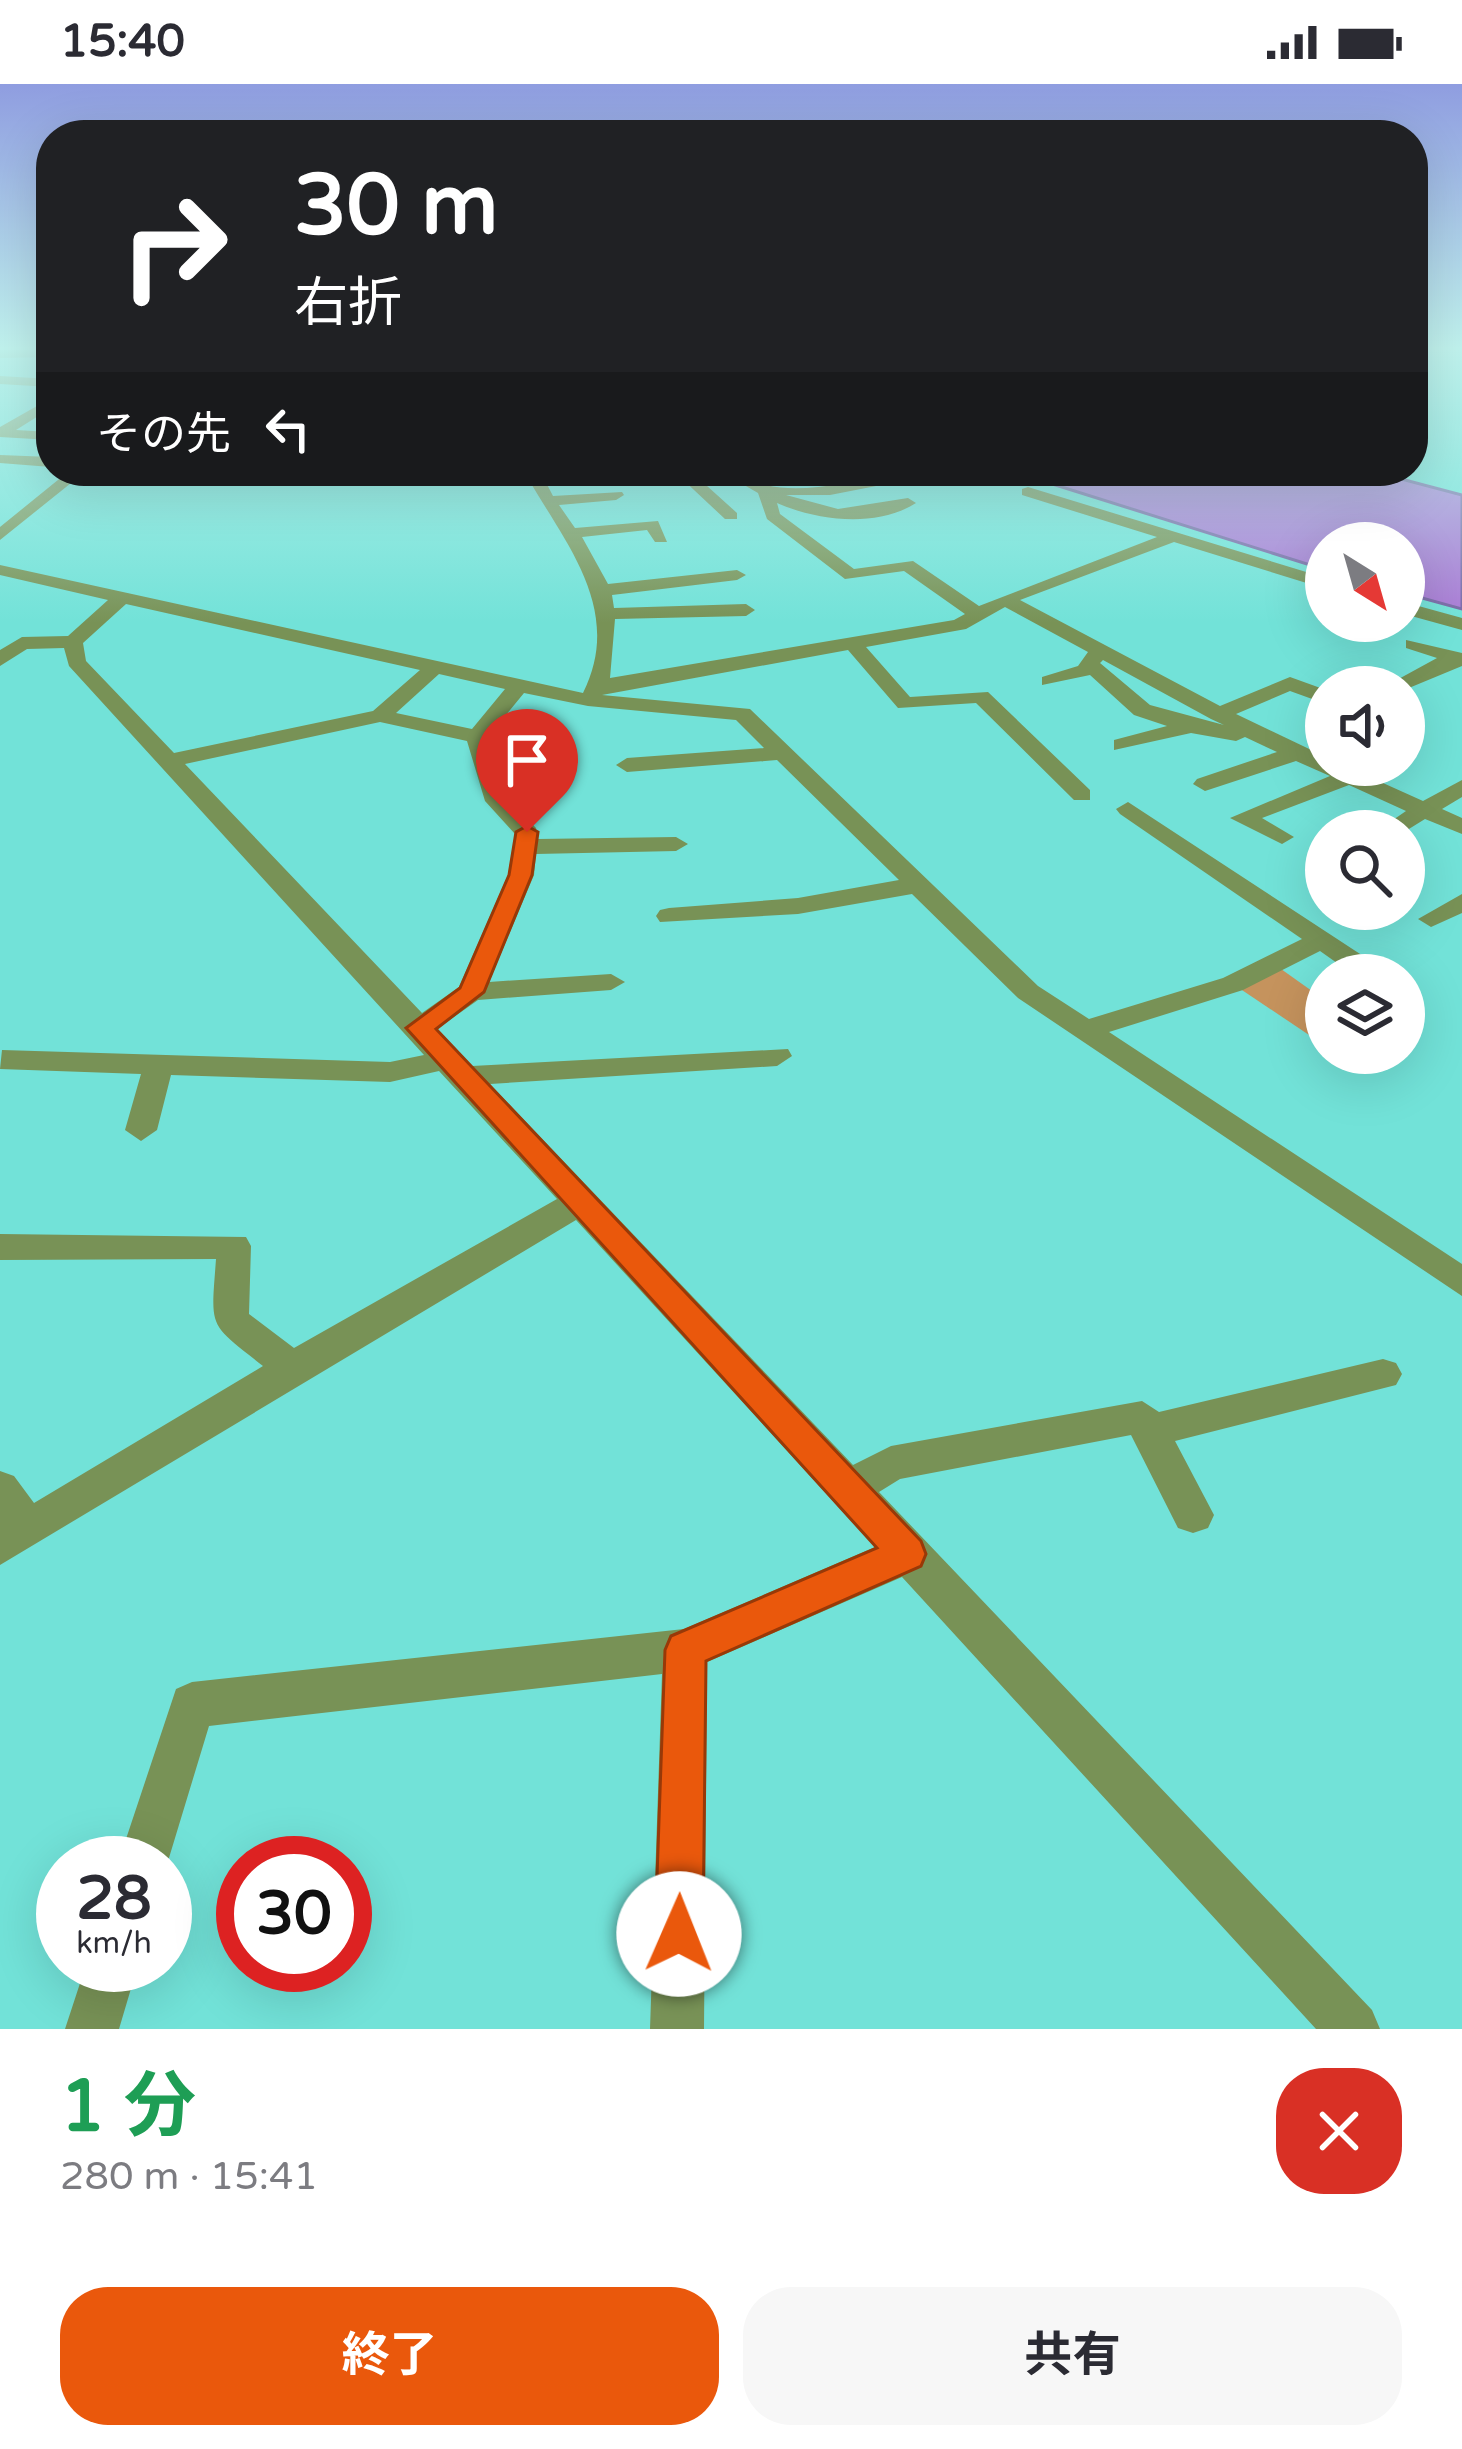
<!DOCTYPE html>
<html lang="ja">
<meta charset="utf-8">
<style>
body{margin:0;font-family:"Varela Round","Noto Sans JP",sans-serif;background:#f7f7f7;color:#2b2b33;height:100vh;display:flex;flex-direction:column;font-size:45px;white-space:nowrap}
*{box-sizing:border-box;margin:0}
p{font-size:39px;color:#7c7c81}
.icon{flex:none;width:66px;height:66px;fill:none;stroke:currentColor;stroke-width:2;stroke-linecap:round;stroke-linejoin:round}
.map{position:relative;height:1945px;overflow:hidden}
.panel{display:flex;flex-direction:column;background:#fff;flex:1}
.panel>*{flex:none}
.top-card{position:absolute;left:36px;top:36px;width:1392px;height:366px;border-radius:48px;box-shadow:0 12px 48px #0002;background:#202124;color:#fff;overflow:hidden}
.needle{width:78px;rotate:143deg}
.tools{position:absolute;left:1305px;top:438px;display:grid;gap:24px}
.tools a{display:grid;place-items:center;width:120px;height:120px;border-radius:50%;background:#fff;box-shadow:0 12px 48px #0002;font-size:60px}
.speed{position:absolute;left:36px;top:1752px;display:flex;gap:24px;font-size:60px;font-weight:700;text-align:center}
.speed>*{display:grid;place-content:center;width:156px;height:156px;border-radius:50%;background:#fff;box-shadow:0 12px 48px #0002;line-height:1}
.speed small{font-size:30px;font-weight:400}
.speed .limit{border:18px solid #d22;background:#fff;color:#111}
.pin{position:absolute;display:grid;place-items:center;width:102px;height:102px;color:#fff;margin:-123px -51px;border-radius:50% 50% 50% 0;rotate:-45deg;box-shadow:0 0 12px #0007}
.pin .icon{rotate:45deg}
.me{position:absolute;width:132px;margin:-66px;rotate:1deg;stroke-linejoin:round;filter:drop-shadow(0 0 9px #0008)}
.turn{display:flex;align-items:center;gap:42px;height:252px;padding:0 60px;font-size:54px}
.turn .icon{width:156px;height:156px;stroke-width:2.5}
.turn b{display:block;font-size:84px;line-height:102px}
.then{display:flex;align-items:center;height:114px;padding:0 60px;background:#0003;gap:24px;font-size:45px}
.round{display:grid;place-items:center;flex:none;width:126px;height:126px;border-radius:48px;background:#f7f7f7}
.summary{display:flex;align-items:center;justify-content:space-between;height:204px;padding:0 60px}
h1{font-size:72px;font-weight:700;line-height:90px;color:#1e9e55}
.cta{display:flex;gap:24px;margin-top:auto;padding:24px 60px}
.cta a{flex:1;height:138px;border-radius:48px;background:#ea580c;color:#fff;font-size:48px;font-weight:700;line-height:138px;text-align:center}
.cta a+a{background:#f7f7f7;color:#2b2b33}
.status{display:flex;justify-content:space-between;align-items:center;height:84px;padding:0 60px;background:#fff;direction:ltr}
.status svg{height:33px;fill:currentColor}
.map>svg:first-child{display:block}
.green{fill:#c5935d}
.water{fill:#aa7ad5;stroke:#7967a6;stroke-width:3}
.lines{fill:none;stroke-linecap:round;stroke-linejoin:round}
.minor{fill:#789256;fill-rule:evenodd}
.route{fill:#ea580c;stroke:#983908;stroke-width:3}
</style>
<div class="status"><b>15:40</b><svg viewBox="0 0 49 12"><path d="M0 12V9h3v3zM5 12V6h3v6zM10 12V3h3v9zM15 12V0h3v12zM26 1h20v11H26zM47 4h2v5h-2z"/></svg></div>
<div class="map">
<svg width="1462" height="1945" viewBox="0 0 1462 1945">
<rect width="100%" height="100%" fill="#72e2d8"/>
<path class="green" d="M 1274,880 L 1326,917 L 1326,953 L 1318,957 L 1233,900 Z"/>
<path class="water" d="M 1011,387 L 1371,387 L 1462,411 L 1462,525 L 1404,509 L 1404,459 L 1326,459 L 1326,486 Z"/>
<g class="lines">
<path class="minor" d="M 0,266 L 51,266 L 51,273 L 0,274 Z
M 0,292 L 51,295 L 51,303 L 0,300 Z
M 51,314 L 51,324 L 16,346 L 51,348 L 51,356 L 0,353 L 0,343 Z
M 0,371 L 51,373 L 51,383 L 0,379 Z
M 69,387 L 86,387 L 0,456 L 0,443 Z
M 160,387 L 330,387 L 338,392 L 330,397 L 164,397 L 156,392 Z
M 524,387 L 540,387 L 553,412 L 622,408 L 624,411 L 616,416 L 559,421 L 575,444 L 658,437 L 667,458 L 655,458 L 647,446 L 582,453 L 608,500 L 737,486 L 746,491 L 737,496 L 612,511 L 614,524 L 746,520 L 755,526 L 746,532 L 615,535 L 610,594 L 954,536 L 965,530 L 904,487 L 845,495 L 767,435 L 758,409 L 720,387 C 740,387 748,395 766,401 C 802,410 849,398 884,392 L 877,387 L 907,390 L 907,396 L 830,411 L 786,411 L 838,425 L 908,414 L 916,419 C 877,444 818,437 777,419 L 780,430 L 854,485 L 913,477 L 979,522 L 1157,453 L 1022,411 L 1022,405 L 1028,403 L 1326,494 L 1326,505 L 1174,458 L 1020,516 L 1220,622 L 1290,593 L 1326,606 L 1326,620 L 1290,607 L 1236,630 L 1326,673 L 1326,681 L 1343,681 L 1423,717 L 1462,696 L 1462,713 L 1442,725 L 1462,734 L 1462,750 L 1425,735 L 1404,748 L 1377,747 L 1406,727 L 1349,701 L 1262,734 L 1294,753 L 1282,760 L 1230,734 L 1330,692 L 1296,677 L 1205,707 L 1193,700 L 1197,695 L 1277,668 L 1245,653 L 1236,657 L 1191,649 L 1114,666 L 1114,656 L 1167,642 L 1134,631 L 1090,591 L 1042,601 L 1042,593 L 1078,582 L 1088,568 L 1005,523 L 966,545 L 866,563 L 910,613 L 988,608 L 1090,706 L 1090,716 L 1074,716 L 976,619 L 898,624 L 848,566 L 602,611 L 750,625 L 1038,902 L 1089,935 L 1223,894 L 1302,855 L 1120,730 L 1116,725 L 1128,718 L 1383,885 L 1387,891 L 1354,891 L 1320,867 L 1243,906 L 1109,948 L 1462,1180 L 1462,1212 L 1018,914 L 912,810 L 798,830 L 660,838 L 656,832 L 660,826 L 669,824 L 798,814 L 899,796 L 777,676 L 627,688 L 616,681 L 627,674 L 764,664 L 736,636 L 588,622 L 524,609 L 488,653 L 508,715 L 536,744 L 538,755 L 676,753 L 688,760 L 676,767 L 536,770 L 534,791 L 489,898 L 611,890 L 625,898 L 611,906 L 478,916 L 437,945 L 472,982 L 788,965 L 792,972 L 777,982 L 490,1000 L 853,1381 L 891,1362 L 1142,1317 L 1159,1328 L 1383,1275 L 1396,1279 L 1402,1290 L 1396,1301 L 1175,1357 L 1214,1431 L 1208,1444 L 1193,1449 L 1178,1444 L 1131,1351 L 900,1395 L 879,1408 L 1372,1926 L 1380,1945 L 1316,1945 L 902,1493 L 707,1578 L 704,1945 L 650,1945 L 662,1590 L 209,1642 L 165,1787 L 165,1779 L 118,1779 L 176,1605 L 192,1598 L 684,1545 L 875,1463 L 576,1136 L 0,1481 L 0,1387 L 14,1392 L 34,1419 L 263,1282 C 207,1238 211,1246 216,1175 L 0,1176 L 0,1150 L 246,1153 L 251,1162 L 249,1230 L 294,1264 L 557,1115 L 439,987 L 390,998 L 171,991 L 157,1046 L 141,1057 L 125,1046 L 141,990 L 0,985 L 2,966 L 390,978 L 424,971 L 69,582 L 64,564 L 27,565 L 0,582 L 0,566 L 22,553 L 68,552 L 108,516 L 0,491 L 0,481 L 583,609 C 626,523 561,455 524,387 ZM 126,520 L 420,586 L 373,627 L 174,669 L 86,577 L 83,559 ZM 1103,576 L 1211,635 L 1224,641 L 1150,621 L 1100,579 ZM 439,590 L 505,605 L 472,645 L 396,629 ZM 380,638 L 467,657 L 485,717 L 515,750 L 508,791 L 459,903 L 422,929 L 185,680 Z
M 703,387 L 696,392 L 737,429 L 737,435 L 725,435 L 678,391 Z
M 1404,518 L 1462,534 L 1462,546 L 1404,530 Z
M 1406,556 L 1462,569 L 1462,582 L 1404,606 L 1384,603 L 1437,574 L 1406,564 Z
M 1462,810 L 1462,829 L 1431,843 L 1418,835 Z
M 86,1881 L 138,1881 L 119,1945 L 65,1945 Z"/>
</g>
<linearGradient id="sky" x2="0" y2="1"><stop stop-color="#8f9de0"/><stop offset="0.49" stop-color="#c0f2ed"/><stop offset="1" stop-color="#c0f2ed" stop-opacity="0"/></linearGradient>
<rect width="1462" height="539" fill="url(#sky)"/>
<path class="route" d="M 527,742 L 538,748 L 532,791 L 484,908 L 436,945 L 921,1457 L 926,1470 L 921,1482 L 706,1577 L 703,1850 L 696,1867 L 679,1874 L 662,1867 L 655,1850 L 665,1566 L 671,1552 L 877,1464 L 406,944 L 460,904 L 509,791 L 516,748 Z"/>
</svg>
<div class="tools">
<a><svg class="needle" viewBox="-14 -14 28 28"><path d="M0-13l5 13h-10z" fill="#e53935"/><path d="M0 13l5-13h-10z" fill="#7c7c81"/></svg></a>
<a><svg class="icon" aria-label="sound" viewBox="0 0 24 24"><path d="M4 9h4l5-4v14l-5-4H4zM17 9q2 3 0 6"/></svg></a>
<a><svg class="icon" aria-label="search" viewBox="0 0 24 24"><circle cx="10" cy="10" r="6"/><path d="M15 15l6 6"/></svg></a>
<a><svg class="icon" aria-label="layers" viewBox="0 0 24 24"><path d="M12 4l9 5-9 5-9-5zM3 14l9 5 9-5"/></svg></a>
</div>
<div class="speed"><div>28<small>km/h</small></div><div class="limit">30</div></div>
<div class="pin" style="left:527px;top:748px;background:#d93025"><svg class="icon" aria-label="arrive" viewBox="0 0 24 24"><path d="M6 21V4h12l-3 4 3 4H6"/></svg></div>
<svg class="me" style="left:679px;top:1850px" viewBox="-20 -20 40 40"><circle r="19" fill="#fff"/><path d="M0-13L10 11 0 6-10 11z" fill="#ea580c"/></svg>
<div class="top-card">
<div class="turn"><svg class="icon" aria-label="right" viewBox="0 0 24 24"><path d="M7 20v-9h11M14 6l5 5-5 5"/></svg><div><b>30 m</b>右折</div></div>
<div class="then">その先<svg class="icon" aria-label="left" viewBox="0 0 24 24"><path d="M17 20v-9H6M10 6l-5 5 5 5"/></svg></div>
</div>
</div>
<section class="panel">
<div class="summary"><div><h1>1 分</h1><p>280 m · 15:41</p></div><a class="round" style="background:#d93025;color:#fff"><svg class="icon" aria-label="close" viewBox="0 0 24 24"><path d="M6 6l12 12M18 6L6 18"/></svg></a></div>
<div class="cta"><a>終了</a><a>共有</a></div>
</section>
